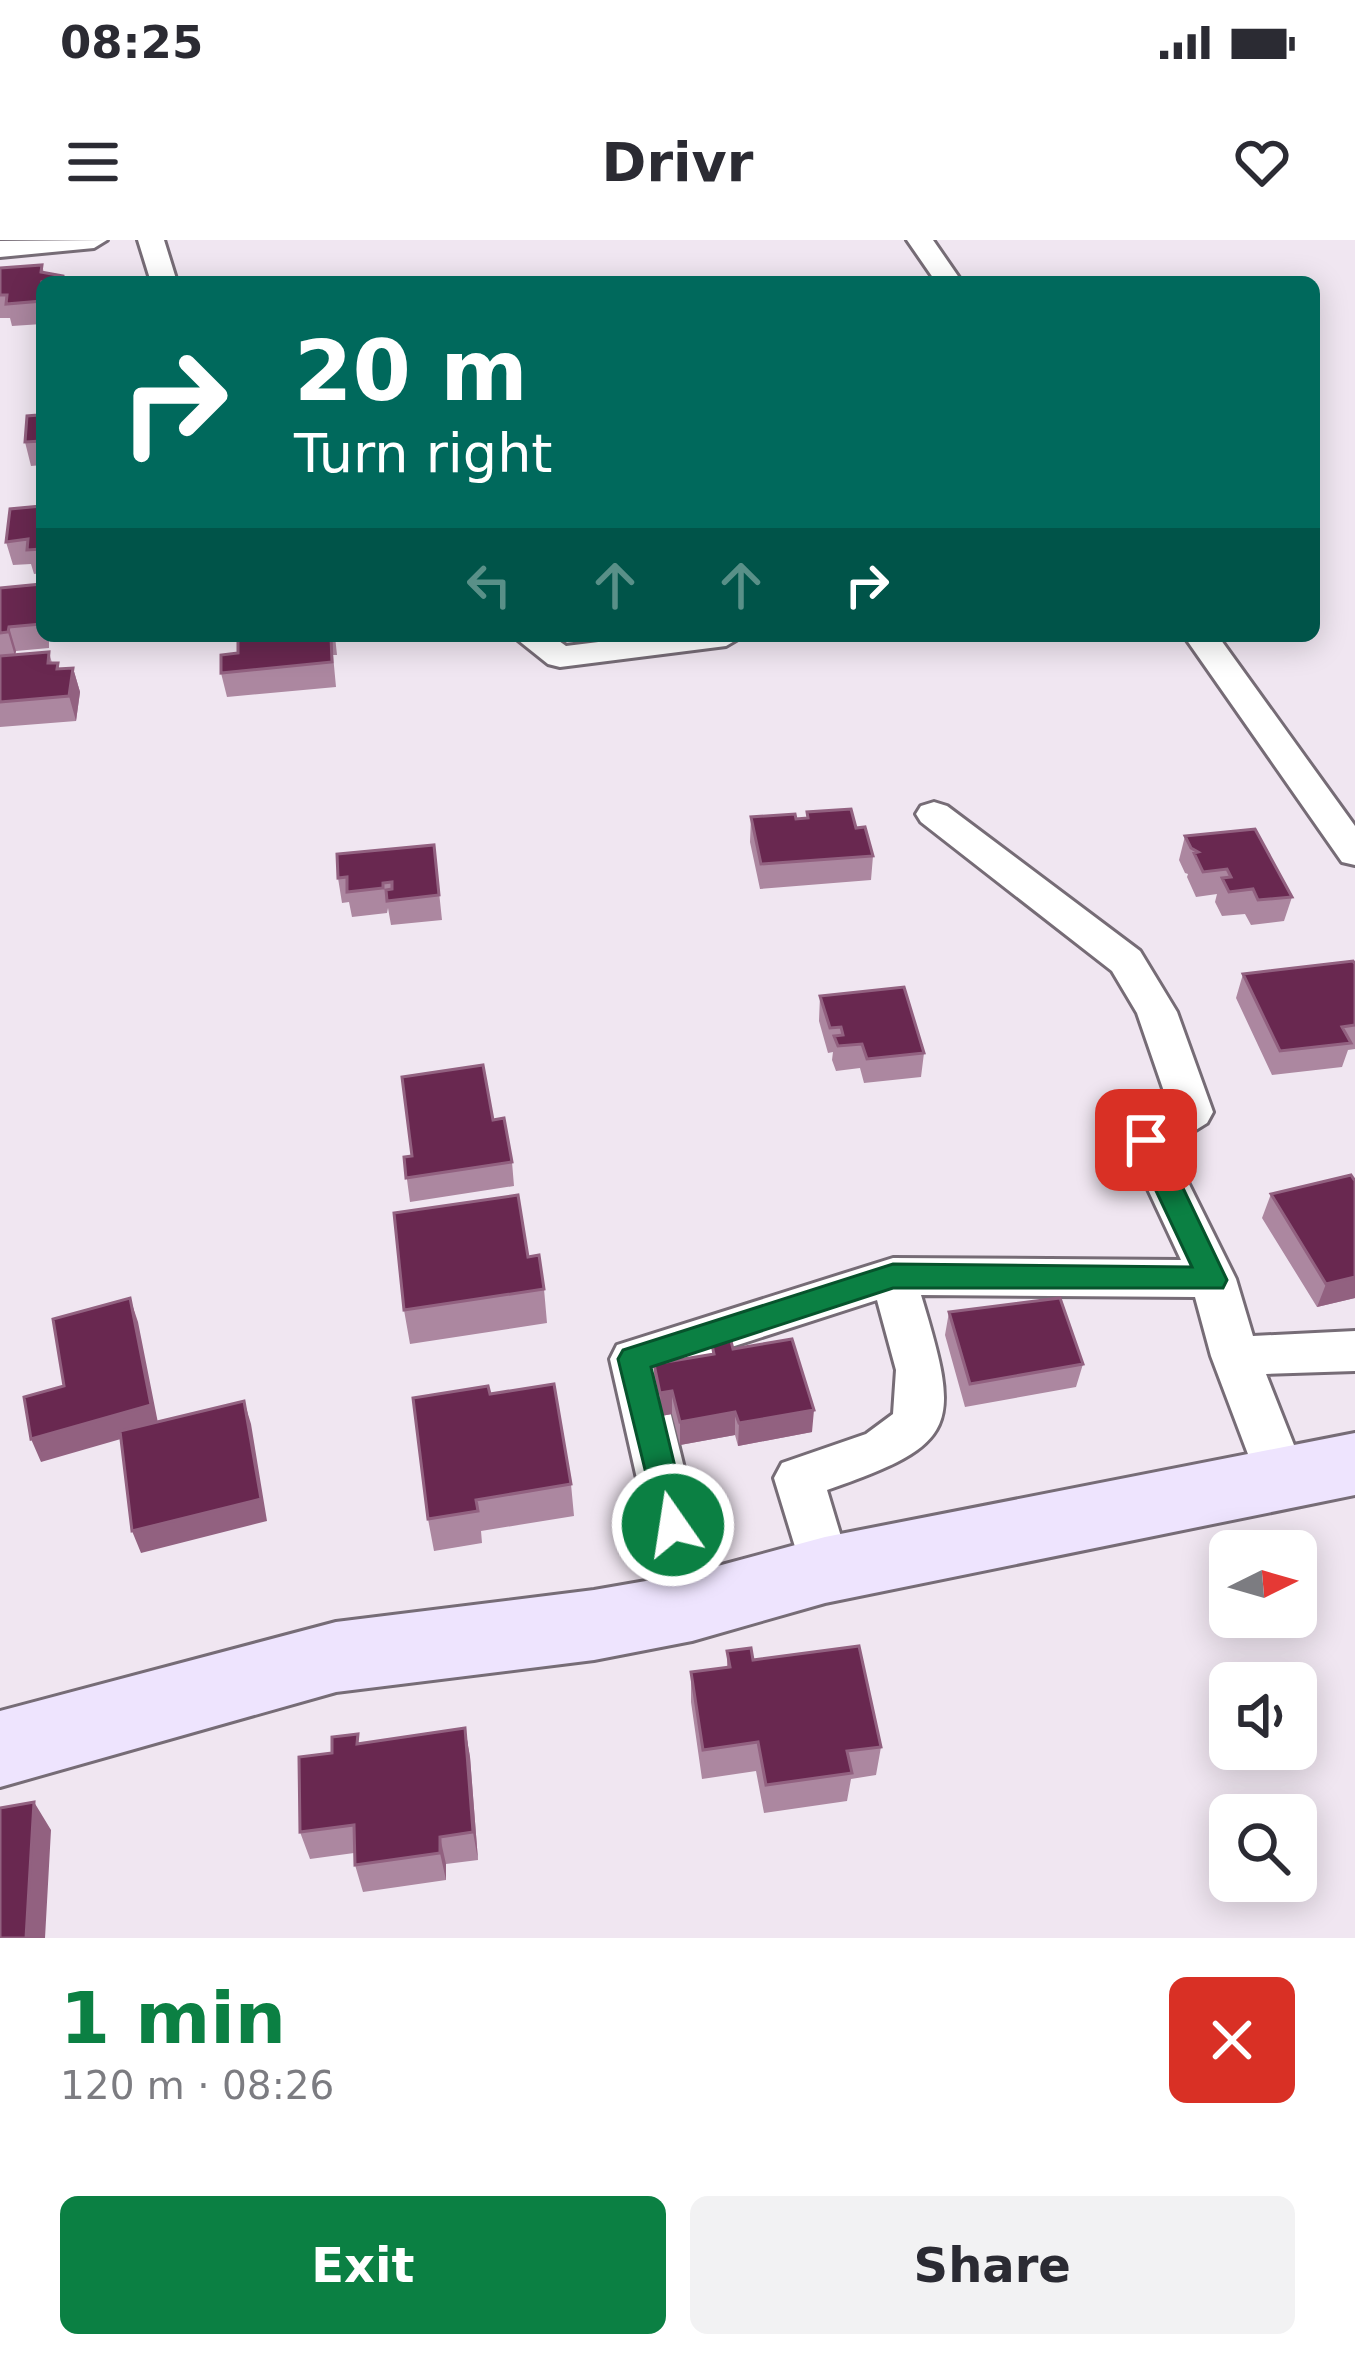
<!DOCTYPE html>
<meta charset="utf-8">
<style>
body{margin:0;font-family:"DejaVu Sans",sans-serif;background:#f2f2f3;color:#2b2b33;height:100vh;display:flex;flex-direction:column;font-size:45px;white-space:nowrap}
*{box-sizing:border-box;margin:0}
p{font-size:39px;color:#7c7c81}
.icon{flex:none;width:66px;height:66px;fill:none;stroke:currentColor;stroke-width:2;stroke-linecap:round;stroke-linejoin:round}
.map{position:relative;height:1698px;overflow:hidden}
.details{display:flex;flex-direction:column;background:#fff;flex:1}
.details>*{flex:none}
.hud{position:absolute;left:36px;top:36px;width:1284px;height:366px;border-radius:18px;box-shadow:0 6px 30px #0003;background:#00695c;color:#fff;overflow:hidden}
.needle{width:78px;rotate:85deg}
.controls{position:absolute;left:1209px;top:1290px;display:grid;gap:24px}
.controls a{display:grid;place-items:center;width:108px;height:108px;border-radius:18px;background:#fff;box-shadow:0 6px 30px #0003;font-size:60px}
.pin{position:absolute;display:grid;place-items:center;width:102px;height:102px;color:#fff;margin:-51px;border-radius:24px;box-shadow:0 6px 18px #0006}
.me{position:absolute;width:132px;margin:-66px;rotate:347deg;stroke-linejoin:round;filter:drop-shadow(0 0 9px #0008)}
.turn{display:flex;align-items:center;gap:42px;height:252px;padding:0 60px;font-size:54px}
.turn .icon{width:156px;height:156px;stroke-width:2.5}
.turn b{display:block;font-size:84px;line-height:102px}
.lanes{display:flex;align-items:center;height:114px;padding:0 60px;background:#0003;justify-content:center;gap:60px;direction:ltr}
.lanes .off{opacity:.35}
.round{display:grid;place-items:center;flex:none;width:126px;height:126px;border-radius:18px;background:#f2f2f3}
.head{display:flex;align-items:center;justify-content:space-between;height:204px;padding:0 60px}
h1{font-size:72px;font-weight:700;line-height:90px;color:#0b8043}
.cta{display:flex;gap:24px;margin-top:auto;padding:24px 60px}
.cta a{flex:1;height:138px;border-radius:18px;background:#0b8043;color:#fff;font-size:48px;font-weight:700;line-height:138px;text-align:center}
.cta a+a{background:#f2f2f3;color:#2b2b33}
.status{display:flex;justify-content:space-between;align-items:center;height:84px;padding:0 60px;background:#fff;direction:ltr}
.status svg{height:33px;fill:currentColor}
header{display:flex;justify-content:space-between;align-items:center;height:156px;padding:0 60px;background:#fff;font-size:54px;font-weight:700}
.map>svg:first-child{display:block}
.lines{fill:none;stroke-linecap:round;stroke-linejoin:round}
.street-casing{stroke:#766c76;stroke-width:6}
.secondary-casing{stroke:#766c76;stroke-width:6}
.street{fill:#fff;fill-rule:evenodd}
.secondary{fill:#eee4fe;fill-rule:evenodd}
.wall{fill:#ac87a0}
.shaded-wall{fill:#926180}
.building{fill:#692850;stroke:#926180;stroke-width:3}
.route{fill:#0b8043;stroke:#07532c;stroke-width:3}
</style>
<div class="status"><b>08:25</b><svg viewBox="0 0 49 12"><path d="M0 12V9h3v3zM5 12V6h3v6zM10 12V3h3v9zM15 12V0h3v12zM26 1h20v11H26zM47 4h2v5h-2z"/></svg></div>
<header><svg class="icon" aria-label="menu" viewBox="0 0 24 24"><path d="M4 6h16M4 12h16M4 18h16"/></svg>Drivr<svg class="icon" aria-label="heart" viewBox="0 0 24 24"><path d="M12 20l-8-8c-3-5 5-10 8-4 3-6 11-1 8 4z"/></svg></header>
<div class="map">
<svg width="1355" height="1698" viewBox="0 0 1355 1698">
<rect width="100%" height="100%" fill="#f0e6f1"/>
<g class="lines">
<g class="street-casing">
<path id="street" d="M 107,0 L 94,8 L 0,17 L 0,1 Z
M 138,0 L 164,0 L 177,42 L 151,42 Z
M 907,0 L 933,0 L 962,42 L 936,42 Z
M 513,396 L 552,396 L 566,406 L 647,396 L 743,396 L 726,406 L 560,427 L 548,424 Z
M 1184,396 L 1218,396 L 1355,586 L 1355,625 L 1342,622 Z
M 934,562 L 947,566 L 1140,711 L 1177,772 L 1213,872 L 1207,883 L 1170,906 L 1236,1039 L 1253,1096 L 1355,1091 L 1355,1131 L 1266,1134 L 1307,1238 L 1299,1253 L 1282,1260 L 1265,1253 L 1257,1238 L 1211,1116 L 1195,1057 L 921,1055 C 961,1187 960,1204 827,1250 L 851,1330 L 843,1346 L 825,1353 L 807,1346 L 774,1238 L 782,1223 L 866,1194 L 893,1174 L 896,1130 L 877,1060 L 660,1130 L 718,1367 L 710,1384 L 692,1391 L 674,1384 L 666,1367 L 610,1119 L 617,1105 L 893,1018 L 1181,1020 L 1125,900 L 1131,888 L 1169,866 L 1137,773 L 1112,731 L 921,582 L 916,574 L 921,566 Z"/>
</g>
<g class="secondary-casing">
<path id="secondary" d="M 1355,1193 L 1355,1255 L 825,1363 L 692,1401 L 594,1420 L 336,1452 L 0,1547 L 0,1471 L 336,1382 L 594,1350 L 692,1333 L 825,1297 Z"/>
</g>
<use href="#street" class="street"/>
<use href="#secondary" class="secondary"/>
</g>
<path class="wall" d="M 42,25 L 44,33 L 63,36 L 64,42 L 42,42 L 42,84 L 12,86 L 10,78 L 0,78 L 0,28 Z
M 42,167 L 42,225 L 31,226 L 25,202 Z
M 42,266 L 42,333 L 34,334 L 31,324 L 13,325 L 6,302 Z
M 42,344 L 42,396 L 49,396 L 49,408 L 16,411 L 15,415 L 49,412 L 52,423 L 59,429 L 73,428 L 80,452 L 76,481 L 0,487 L 0,348 Z
M 255,396 L 335,396 L 337,415 L 333,415 L 336,447 L 227,457 L 221,433 Z
M 807,572 L 856,588 L 873,616 L 871,640 L 760,649 L 750,602 L 751,577 L 807,578 Z
M 1185,596 L 1292,657 L 1284,681 L 1251,685 L 1245,674 L 1222,676 L 1215,662 L 1217,654 L 1196,657 L 1187,637 L 1188,634 L 1185,633 L 1179,620 Z
M 434,605 L 442,680 L 391,685 L 388,668 L 387,673 L 352,677 L 349,662 L 342,663 L 338,638 Z
M 1355,724 L 1355,809 L 1348,810 L 1342,827 L 1272,835 L 1236,758 L 1243,734 Z
M 820,756 L 924,813 L 921,837 L 864,843 L 860,828 L 836,831 L 832,820 L 833,812 L 828,813 L 819,781 Z
M 493,880 L 512,922 L 514,946 L 410,962 L 404,917 L 412,916 Z
M 1271,954 L 1355,1058 L 1317,1067 L 1262,978 Z
M 544,1049 L 547,1083 L 410,1104 L 404,1070 Z
M 949,1072 L 1083,1124 L 1076,1147 L 965,1167 L 945,1095 Z
M 712,1105 L 733,1109 L 812,1192 L 738,1206 L 735,1195 L 680,1205 L 672,1174 L 661,1176 L 654,1147 L 654,1124 L 712,1115 Z
M 490,1154 L 571,1244 L 574,1276 L 481,1291 L 482,1303 L 434,1311 L 428,1279 Z
M 727,1411 L 753,1420 L 881,1507 L 876,1535 L 851,1539 L 847,1561 L 764,1573 L 756,1531 L 702,1539 L 691,1462 L 691,1432 L 727,1427 Z
M 465,1488 L 470,1517 L 478,1620 L 446,1624 L 446,1640 L 363,1652 L 355,1625 L 354,1613 L 310,1619 L 300,1592 L 332,1513 L 360,1503 Z"/>
<path class="shaded-wall" d="M 9,387 L 16,411 L 15,416 L 8,392 Z
M 73,428 L 80,452 L 76,481 L 69,456 Z
M 1355,1037 L 1355,1058 L 1317,1067 L 1326,1044 Z
M 130,1058 L 138,1082 L 159,1188 L 41,1222 L 31,1199 Z
M 672,1151 L 672,1174 L 661,1176 L 660,1153 Z
M 244,1161 L 251,1184 L 267,1281 L 141,1313 L 132,1291 Z
M 814,1170 L 812,1192 L 738,1206 L 739,1183 Z
M 735,1172 L 735,1195 L 680,1205 L 680,1182 Z
M 465,1488 L 470,1517 L 478,1620 L 473,1592 Z
M 34,1562 L 51,1590 L 45,1698 L 26,1698 Z
M 440,1597 L 446,1624 L 446,1640 L 440,1613 Z"/>
<path class="building" d="M 42,25 L 41,32 L 63,36 L 63,42 L 42,42 L 42,61 L 6,64 L 7,55 L 0,55 L 0,28 Z
M 42,167 L 42,201 L 25,202 L 27,176 L 38,175 L 39,168 Z
M 42,266 L 42,309 L 27,310 L 28,299 L 6,302 L 10,269 Z
M 42,344 L 42,384 L 9,387 L 8,392 L 0,393 L 0,348 Z
M 255,396 L 301,396 L 301,400 L 331,397 L 332,422 L 221,433 L 221,415 L 238,413 L 238,398 Z
M 49,412 L 48,423 L 58,423 L 57,429 L 73,428 L 69,456 L 0,462 L 0,416 Z
M 851,569 L 856,588 L 865,587 L 873,616 L 761,624 L 751,577 L 795,574 L 796,579 L 808,578 L 807,572 Z
M 1255,589 L 1292,657 L 1258,660 L 1253,649 L 1229,652 L 1222,638 L 1231,637 L 1227,629 L 1203,632 L 1194,613 L 1198,612 L 1191,608 L 1185,596 Z
M 434,605 L 439,655 L 387,661 L 386,650 L 392,649 L 392,642 L 383,643 L 383,648 L 347,652 L 347,637 L 338,638 L 337,614 Z
M 1353,721 L 1355,724 L 1355,785 L 1342,787 L 1351,803 L 1280,811 L 1243,734 Z
M 904,747 L 924,813 L 867,819 L 862,804 L 838,806 L 834,796 L 843,795 L 841,787 L 830,788 L 820,756 Z
M 483,825 L 493,880 L 504,878 L 512,922 L 406,938 L 404,917 L 412,916 L 402,837 Z
M 1351,935 L 1355,941 L 1355,1037 L 1326,1044 L 1271,954 Z
M 518,955 L 528,1017 L 539,1015 L 544,1049 L 404,1070 L 394,973 Z
M 130,1058 L 151,1165 L 31,1199 L 24,1157 L 64,1146 L 53,1079 Z
M 1060,1058 L 1083,1124 L 970,1144 L 949,1072 Z
M 792,1099 L 814,1170 L 739,1183 L 735,1172 L 680,1182 L 672,1151 L 660,1153 L 654,1124 L 714,1114 L 712,1105 L 731,1101 L 733,1109 Z
M 554,1144 L 571,1244 L 476,1260 L 478,1271 L 428,1279 L 413,1158 L 488,1146 L 490,1154 Z
M 244,1161 L 261,1259 L 132,1291 L 120,1191 Z
M 859,1406 L 881,1507 L 847,1511 L 852,1533 L 766,1545 L 758,1502 L 703,1510 L 691,1432 L 730,1427 L 727,1411 L 751,1408 L 753,1420 Z
M 465,1488 L 473,1592 L 440,1597 L 440,1613 L 355,1625 L 354,1585 L 300,1592 L 299,1517 L 332,1513 L 332,1497 L 358,1494 L 357,1504 Z
M 34,1562 L 26,1698 L 0,1698 L 0,1568 Z"/>
<path class="route" d="M 1146,889 L 1160,900 L 1227,1040 L 1223,1048 L 893,1048 L 651,1127 L 689,1285 L 684,1295 L 673,1299 L 661,1295 L 618,1119 L 623,1110 L 893,1024 L 1192,1027 L 1132,900 Z"/>
</svg>
<div class="controls">
<a><svg class="needle" viewBox="-14 -14 28 28"><path d="M0-13l5 13h-10z" fill="#e53935"/><path d="M0 13l5-13h-10z" fill="#7c7c81"/></svg></a>
<a><svg class="icon" aria-label="sound" viewBox="0 0 24 24"><path d="M4 9h4l5-4v14l-5-4H4zM17 9q2 3 0 6"/></svg></a>
<a><svg class="icon" aria-label="search" viewBox="0 0 24 24"><circle cx="10" cy="10" r="6"/><path d="M15 15l6 6"/></svg></a>
</div>
<div class="pin" style="left:1146px;top:900px;background:#d93025"><svg class="icon" aria-label="arrive" viewBox="0 0 24 24"><path d="M6 21V4h12l-3 4 3 4H6"/></svg></div>
<svg class="me" style="left:673px;top:1285px" viewBox="-20 -20 40 40"><circle r="17" fill="#0b8043" stroke="#fff" stroke-width="3"/><path d="M0-11L8 9 0 5-8 9z" fill="#fff"/></svg>
<div class="hud">
<div class="turn"><svg class="icon" aria-label="right" viewBox="0 0 24 24"><path d="M7 20v-9h11M14 6l5 5-5 5"/></svg><div><b>20 m</b>Turn right</div></div>
<div class="lanes"><svg class="icon off" aria-label="left" viewBox="0 0 24 24"><path d="M17 20v-9H6M10 6l-5 5 5 5"/></svg><svg class="icon off" aria-label="ahead" viewBox="0 0 24 24"><path d="M12 20V5M6 11l6-6 6 6"/></svg><svg class="icon off" aria-label="ahead" viewBox="0 0 24 24"><path d="M12 20V5M6 11l6-6 6 6"/></svg><svg class="icon" aria-label="right" viewBox="0 0 24 24"><path d="M7 20v-9h11M14 6l5 5-5 5"/></svg></div>
</div>
</div>
<section class="details">
<div class="head"><div><h1>1 min</h1><p>120 m · 08:26</p></div><a class="round" style="background:#d93025;color:#fff"><svg class="icon" aria-label="close" viewBox="0 0 24 24"><path d="M6 6l12 12M18 6L6 18"/></svg></a></div>
<div class="cta"><a>Exit</a><a>Share</a></div>
</section>
